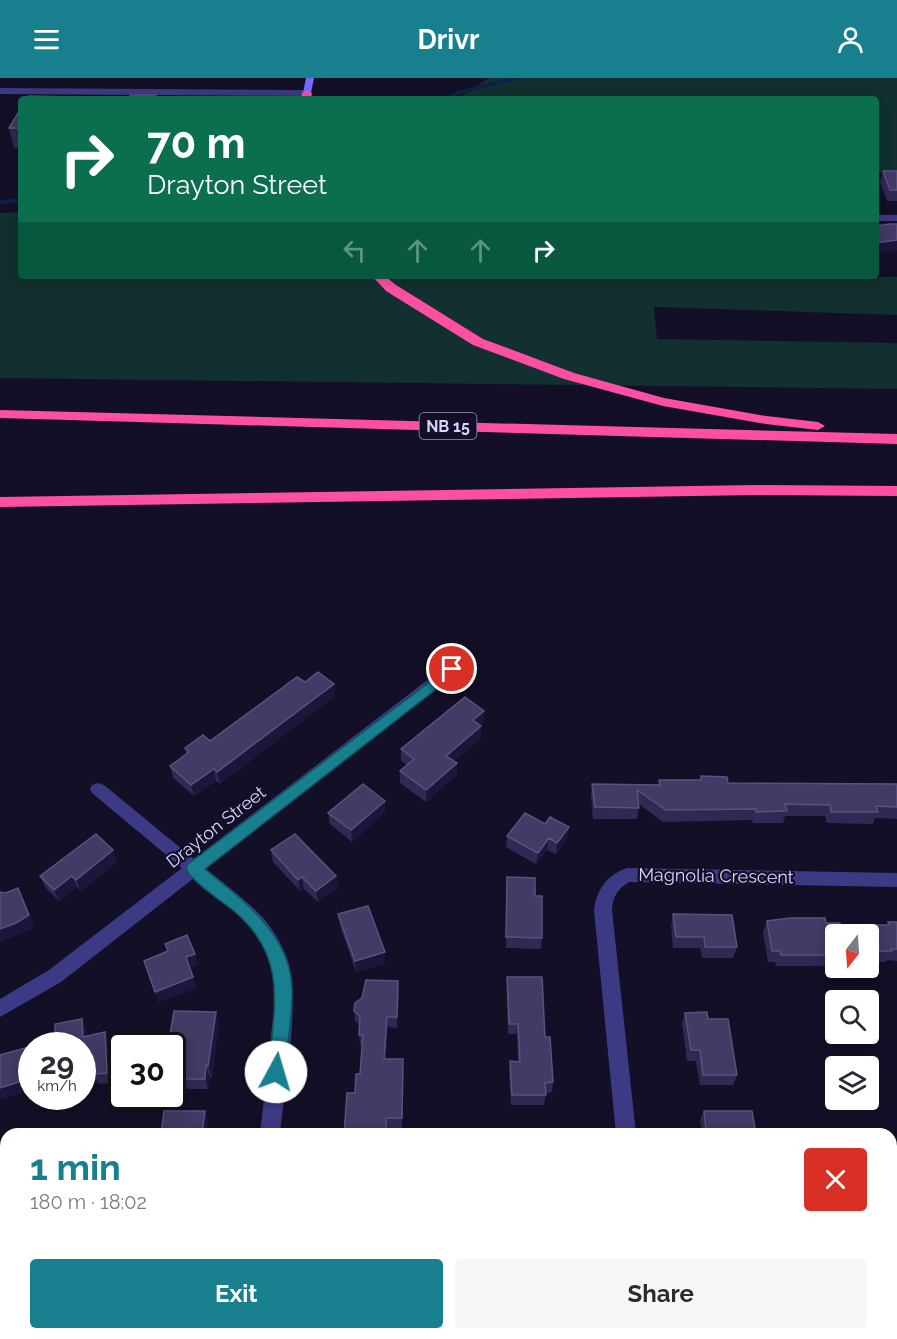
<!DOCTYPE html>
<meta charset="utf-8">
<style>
body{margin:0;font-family:Raleway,sans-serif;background:#f7f7f7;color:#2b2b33;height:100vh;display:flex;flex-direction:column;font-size:22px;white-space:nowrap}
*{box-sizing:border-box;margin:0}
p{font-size:20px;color:#7c7c81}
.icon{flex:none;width:33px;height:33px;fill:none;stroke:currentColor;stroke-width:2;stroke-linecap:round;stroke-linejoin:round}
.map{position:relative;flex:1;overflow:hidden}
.side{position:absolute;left:0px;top:1050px;width:897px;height:212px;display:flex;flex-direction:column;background:#fff;border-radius:18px 18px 0 0;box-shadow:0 3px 15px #0003}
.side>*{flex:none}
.hud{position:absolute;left:18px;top:18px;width:861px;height:183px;border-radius:6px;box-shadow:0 3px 15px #0003;background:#0b6e4f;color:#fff;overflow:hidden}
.needle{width:39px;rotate:197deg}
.controls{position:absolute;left:825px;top:846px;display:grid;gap:12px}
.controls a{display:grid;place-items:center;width:54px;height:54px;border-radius:6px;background:#fff;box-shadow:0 3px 15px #0003;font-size:30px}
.speed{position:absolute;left:18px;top:954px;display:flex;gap:12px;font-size:30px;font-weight:700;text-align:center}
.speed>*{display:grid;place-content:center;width:78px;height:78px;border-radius:50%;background:#fff;box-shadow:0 3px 15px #0003;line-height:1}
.speed small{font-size:15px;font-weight:400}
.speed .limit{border:3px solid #111;border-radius:9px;background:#fff;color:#111}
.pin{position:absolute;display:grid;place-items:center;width:51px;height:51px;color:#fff;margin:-26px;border:3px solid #fff;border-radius:50%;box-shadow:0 2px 6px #0007}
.me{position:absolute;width:66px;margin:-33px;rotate:6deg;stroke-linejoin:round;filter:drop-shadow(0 0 4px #0008)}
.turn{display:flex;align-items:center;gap:21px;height:126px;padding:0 30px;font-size:27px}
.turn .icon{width:78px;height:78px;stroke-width:2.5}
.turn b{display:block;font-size:42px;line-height:51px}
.lanes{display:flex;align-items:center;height:57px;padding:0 30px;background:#0003;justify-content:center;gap:30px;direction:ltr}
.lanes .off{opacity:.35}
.round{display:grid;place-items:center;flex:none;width:63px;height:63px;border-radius:6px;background:#f7f7f7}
.overview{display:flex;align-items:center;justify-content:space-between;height:102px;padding:0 30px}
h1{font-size:36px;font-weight:700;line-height:45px;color:#187f8f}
.primary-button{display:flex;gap:12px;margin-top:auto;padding:12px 30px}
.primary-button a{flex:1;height:69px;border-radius:6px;background:#187f8f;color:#fff;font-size:24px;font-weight:700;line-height:69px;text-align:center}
.primary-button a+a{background:#f7f7f7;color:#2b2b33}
header{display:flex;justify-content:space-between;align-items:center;height:78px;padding:0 30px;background:#187f8f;color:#fff;font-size:27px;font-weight:700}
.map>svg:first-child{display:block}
.green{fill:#12302f}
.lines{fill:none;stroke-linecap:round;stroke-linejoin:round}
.stream{stroke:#0c2248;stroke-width:4}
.minor{fill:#3d3a85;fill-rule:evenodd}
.secondary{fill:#6f6bff;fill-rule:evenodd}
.motorway{fill:#ff4fa3;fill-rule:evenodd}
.wall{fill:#312854}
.shaded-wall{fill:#1d163a}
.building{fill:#433a66;stroke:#5a527e;stroke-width:1.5}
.route{fill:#187f8f;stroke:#10535d;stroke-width:1.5}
.labels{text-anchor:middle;stroke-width:4.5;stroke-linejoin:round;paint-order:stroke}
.shield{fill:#130f26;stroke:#9e99be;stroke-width:1.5}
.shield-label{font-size:16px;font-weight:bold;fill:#d9d4ff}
.street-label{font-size:18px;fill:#d9d4ff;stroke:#130f26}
</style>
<header><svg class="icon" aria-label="menu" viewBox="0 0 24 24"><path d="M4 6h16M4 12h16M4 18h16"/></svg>Drivr<svg class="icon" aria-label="person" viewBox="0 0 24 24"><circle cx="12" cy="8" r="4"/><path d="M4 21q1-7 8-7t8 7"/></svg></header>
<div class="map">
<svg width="897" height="1261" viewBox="0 0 897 1261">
<rect width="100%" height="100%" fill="#130f26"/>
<path class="green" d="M 489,0 L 897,0 L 897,95 L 876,95 L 876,21 L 457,21 Z
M 21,134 L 21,198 L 897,199 L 897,237 L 654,229 L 657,261 L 897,265 L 897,311 L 0,300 L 0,135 Z"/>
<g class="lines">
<path class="stream" d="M 444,21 L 458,15 L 517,0
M 0,124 L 21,122"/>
<path class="minor" d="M 0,10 L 307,12 L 311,15 L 307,18 L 0,16 Z
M 876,137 L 897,137 L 897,143 L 876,143 Z
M 452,586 L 457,587 L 459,591 L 457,595 L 206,791 C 226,807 248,823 265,842 C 276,855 289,878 291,896 C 297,946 285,1005 280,1056 L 260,1056 L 274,931 L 273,893 L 264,870 L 254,854 L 237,836 L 194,800 L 61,904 L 0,939 L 0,921 L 49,892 L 182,790 L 92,715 L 90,711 L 92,707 L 98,705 L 104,707 L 194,781 L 447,587 Z
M 627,790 L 897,795 L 897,809 L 629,804 C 617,812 613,818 612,832 L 636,1056 L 616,1056 L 594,832 C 597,811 607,797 627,790 Z
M 238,1256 L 260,1256 L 259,1261 L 237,1261 Z
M 635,1256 L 657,1256 L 658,1261 L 636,1261 Z"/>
<path class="secondary" d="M 306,0 L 314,0 L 311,15 L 307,18 L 303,15 Z"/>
<path class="motorway" d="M 307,12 L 312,15 L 311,21 L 301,21 L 302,15 Z
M 372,198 L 385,198 L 396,207 L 483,261 L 574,295 L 664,320 L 766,338 L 818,344 L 825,348 L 818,352 L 766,346 L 663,328 L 564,301 L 473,267 L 386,213 Z
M 0,332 L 897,356 L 897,366 L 0,340 Z
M 756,407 L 897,408 L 897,418 L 756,417 L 0,429 L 0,419 Z"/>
</g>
<path class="wall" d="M 21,30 L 21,70 L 14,70 L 9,50 Z
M 883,93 L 897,93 L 897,123 L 887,123 L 880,104 Z
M 305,604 L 335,618 L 220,706 L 216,703 L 194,718 L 173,700 L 170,688 L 186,676 L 185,670 L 210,663 Z
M 484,645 L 481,647 L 481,660 L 454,683 L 457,697 L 426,724 L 400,705 L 400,693 L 407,687 L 401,683 L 401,671 Z
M 701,698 L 728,705 L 897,706 L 897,741 L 875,740 L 873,746 L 827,745 L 825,738 L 785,738 L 783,745 L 753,745 L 752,742 L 663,744 L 639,726 L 637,741 L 593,741 L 591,718 L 592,706 L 658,707 L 659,702 L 700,702 Z
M 385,734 L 352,764 L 330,746 L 328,735 Z
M 507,758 L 567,761 L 556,776 L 547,772 L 536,786 L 506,769 Z
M 113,772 L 117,784 L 81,813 L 77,809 L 59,823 L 45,809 L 40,798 Z
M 271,772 L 336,798 L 338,810 L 318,824 L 304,811 L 300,813 L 273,784 Z
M 507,799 L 535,818 L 542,860 L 541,871 L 506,870 Z
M 338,836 L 385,885 L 356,894 L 340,848 Z
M 673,836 L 737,869 L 733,880 L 702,880 L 700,870 L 673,870 L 671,848 Z
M 767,843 L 826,845 L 840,847 L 887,847 L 888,844 L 897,844 L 897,883 L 887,882 L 886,884 L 868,884 L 868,856 L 836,856 L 836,888 L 776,888 L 775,884 L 768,884 L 763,854 Z
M 507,899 L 545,959 L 553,1004 L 552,1014 L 546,1015 L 544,1027 L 511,1027 L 509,994 L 510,983 L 518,984 L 517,956 L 508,956 L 507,910 Z
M 398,903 L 399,914 L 397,950 L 388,949 L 386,981 L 404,991 L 402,1050 L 387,1050 L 387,1056 L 344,1056 L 360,996 L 362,967 L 360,967 L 359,957 L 360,947 L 355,943 L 354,933 Z
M 685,935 L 708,941 L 737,997 L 733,1007 L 700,1007 L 696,983 L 687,983 L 682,945 Z
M 219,944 L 212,999 L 210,999 L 208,1011 L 172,1011 L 172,968 Z
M 87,951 L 87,958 L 110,965 L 112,1005 L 99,1006 L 55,962 Z
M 704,1033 L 756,1056 L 702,1056 L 700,1042 Z
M 0,1163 L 6,1163 L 6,1201 L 0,1201 Z
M 891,1171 L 897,1171 L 897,1234 L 891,1235 Z"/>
<path class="shaded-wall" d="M 897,162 L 897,173 L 876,176 L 876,165 Z
M 334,606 L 335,618 L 220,706 L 217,694 Z
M 484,633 L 484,645 L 473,654 L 473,642 Z
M 481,648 L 481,660 L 446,690 L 446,678 Z
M 457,685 L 457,697 L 426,724 L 426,712 Z
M 214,691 L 216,703 L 194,718 L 191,707 Z
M 385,723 L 385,734 L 352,764 L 351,752 Z
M 569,749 L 567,761 L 556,776 L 557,765 Z
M 549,760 L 547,772 L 536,786 L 538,775 Z
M 113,772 L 117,784 L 81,813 L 76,802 Z
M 72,798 L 77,809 L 59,823 L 54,812 Z
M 336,798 L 338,810 L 318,824 L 316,813 Z
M 302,799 L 304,811 L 300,813 L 298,802 Z
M 18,810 L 35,849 L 21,856 L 0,864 L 0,851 Z
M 385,874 L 385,885 L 356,894 L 355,883 Z
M 195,876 L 198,887 L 189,890 L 186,879 Z
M 193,899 L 197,910 L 158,925 L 155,914 Z
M 398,903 L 399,914 L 397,950 L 397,939 Z
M 216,934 L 219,944 L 212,999 L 208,988 Z
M 387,939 L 388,949 L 385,991 L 384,981 Z
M 82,941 L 87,951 L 88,969 L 83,959 Z
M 105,954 L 110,965 L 112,1005 L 107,995 Z
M 403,981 L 404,991 L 402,1050 L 402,1040 Z
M 206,988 L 210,999 L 208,1011 L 205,1001 Z
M 94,996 L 99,1006 L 82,1009 L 82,998 Z
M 32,1000 L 32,1012 L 0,1022 L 0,1010 Z
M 205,1033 L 208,1042 L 207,1056 L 202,1056 Z"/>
<path class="building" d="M 130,17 L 156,17 L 154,21 L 26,21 L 28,18 L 130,20 Z
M 21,30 L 21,50 L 9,50 Z
M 883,93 L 897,93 L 897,112 L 890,112 Z
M 890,146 L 897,146 L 897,162 L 876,165 L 876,148 Z
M 318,594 L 334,606 L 217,694 L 214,691 L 191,707 L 170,688 L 189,674 L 185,670 L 203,657 L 210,663 L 297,599 L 305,604 Z
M 465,619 L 484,633 L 473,642 L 481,648 L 446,678 L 457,685 L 426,712 L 400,693 L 414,681 L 401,671 Z
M 701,698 L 727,699 L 728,705 L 897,706 L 897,729 L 876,728 L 878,734 L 831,734 L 830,727 L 785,726 L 787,733 L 756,734 L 756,731 L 666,732 L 637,712 L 639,730 L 595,729 L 592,706 L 660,707 L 659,702 L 701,702 Z
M 363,706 L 385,723 L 351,752 L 328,735 Z
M 525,735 L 545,746 L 550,739 L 569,749 L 557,765 L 549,760 L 538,775 L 507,758 Z
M 96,756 L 113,772 L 76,802 L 72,798 L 54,812 L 40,798 Z
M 295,756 L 336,798 L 316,813 L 302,799 L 298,802 L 271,772 Z
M 507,799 L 535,800 L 535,818 L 542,818 L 542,860 L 506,859 Z
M 18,810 L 29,837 L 16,845 L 0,851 L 0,814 L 6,815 Z
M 368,828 L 385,874 L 355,883 L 338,836 Z
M 673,836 L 732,837 L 737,869 L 705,869 L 704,859 L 676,859 Z
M 790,840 L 825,840 L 826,845 L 840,845 L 840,847 L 889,847 L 888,844 L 897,844 L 897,871 L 891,871 L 892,873 L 868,873 L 868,856 L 836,856 L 836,877 L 781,877 L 780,873 L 772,873 L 767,843 Z
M 187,857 L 195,876 L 186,879 L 193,899 L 155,914 L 144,883 L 168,873 L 165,866 Z
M 507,899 L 542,899 L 545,959 L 550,959 L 553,1004 L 545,1005 L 546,1017 L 512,1017 L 510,983 L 520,984 L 518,946 L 509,946 Z
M 366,902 L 398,903 L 397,939 L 387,939 L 384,981 L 403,981 L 402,1040 L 386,1040 L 386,1056 L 344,1056 L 347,1015 L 355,1015 L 356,996 L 360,996 L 363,957 L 359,957 L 360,938 L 354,933 L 355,925 L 362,920 Z
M 174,933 L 216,934 L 208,988 L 206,988 L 205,1001 L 172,1001 L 172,968 L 168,968 Z
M 707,934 L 708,941 L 728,941 L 737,997 L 703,997 L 700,972 L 691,972 L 685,935 Z
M 82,941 L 83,959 L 105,954 L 107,995 L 94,996 L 82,998 L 82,968 L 34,968 L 55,962 L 55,946 Z
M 32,968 L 32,1000 L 0,1010 L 0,977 Z
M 164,1033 L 205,1033 L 202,1056 L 161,1056 Z
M 704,1033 L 752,1033 L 756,1056 L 710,1056 L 709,1053 L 706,1053 Z
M 0,1163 L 6,1163 L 6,1193 L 0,1193 Z
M 891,1171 L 897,1171 L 897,1227 L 891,1227 Z"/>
<path class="route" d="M 452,587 L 457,588 L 459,591 L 457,595 L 205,791 C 243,822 290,856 292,910 C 293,937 287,967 285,994 L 282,999 L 276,1002 L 270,999 L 268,994 C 274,931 289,880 235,834 C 222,823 193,805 186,791 L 188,786 Z"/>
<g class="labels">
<rect class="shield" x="419.5" y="335" width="57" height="26" rx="4.5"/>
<g class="shield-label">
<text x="448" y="354">NB 15</text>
</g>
<g class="street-label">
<text transform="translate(216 749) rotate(-38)" y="6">Drayton Street</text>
<text transform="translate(716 798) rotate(1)" y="6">Magnolia Crescent</text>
</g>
</g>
</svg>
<div class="controls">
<a><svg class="needle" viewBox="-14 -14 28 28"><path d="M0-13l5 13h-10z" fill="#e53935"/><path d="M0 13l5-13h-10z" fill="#7c7c81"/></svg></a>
<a><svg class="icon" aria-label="search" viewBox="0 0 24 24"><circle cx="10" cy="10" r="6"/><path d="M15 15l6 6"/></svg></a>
<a><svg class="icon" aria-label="layers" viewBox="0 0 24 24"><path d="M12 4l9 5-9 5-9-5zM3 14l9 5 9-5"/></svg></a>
</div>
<div class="speed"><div>29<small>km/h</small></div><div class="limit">30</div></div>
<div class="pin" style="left:452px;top:591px;background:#d93025"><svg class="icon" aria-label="arrive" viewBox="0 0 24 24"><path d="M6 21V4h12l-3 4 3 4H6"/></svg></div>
<svg class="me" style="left:276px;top:994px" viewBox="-20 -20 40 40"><circle r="19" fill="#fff"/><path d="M0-13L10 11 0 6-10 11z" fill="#187f8f"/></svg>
<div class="hud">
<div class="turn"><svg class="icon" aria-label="right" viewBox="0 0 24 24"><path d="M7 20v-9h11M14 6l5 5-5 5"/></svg><div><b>70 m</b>Drayton Street</div></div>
<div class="lanes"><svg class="icon off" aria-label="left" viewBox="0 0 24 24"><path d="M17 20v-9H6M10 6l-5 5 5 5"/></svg><svg class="icon off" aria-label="ahead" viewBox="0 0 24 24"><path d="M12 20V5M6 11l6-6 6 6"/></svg><svg class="icon off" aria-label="ahead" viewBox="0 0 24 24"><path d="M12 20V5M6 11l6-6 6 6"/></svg><svg class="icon" aria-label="right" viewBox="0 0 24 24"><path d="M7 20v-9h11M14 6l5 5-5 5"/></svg></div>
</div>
<section class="side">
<div class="overview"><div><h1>1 min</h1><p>180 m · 18:02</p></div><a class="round" style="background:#d93025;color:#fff"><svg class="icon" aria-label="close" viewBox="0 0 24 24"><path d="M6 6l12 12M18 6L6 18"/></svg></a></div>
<div class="primary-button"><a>Exit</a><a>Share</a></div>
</section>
</div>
